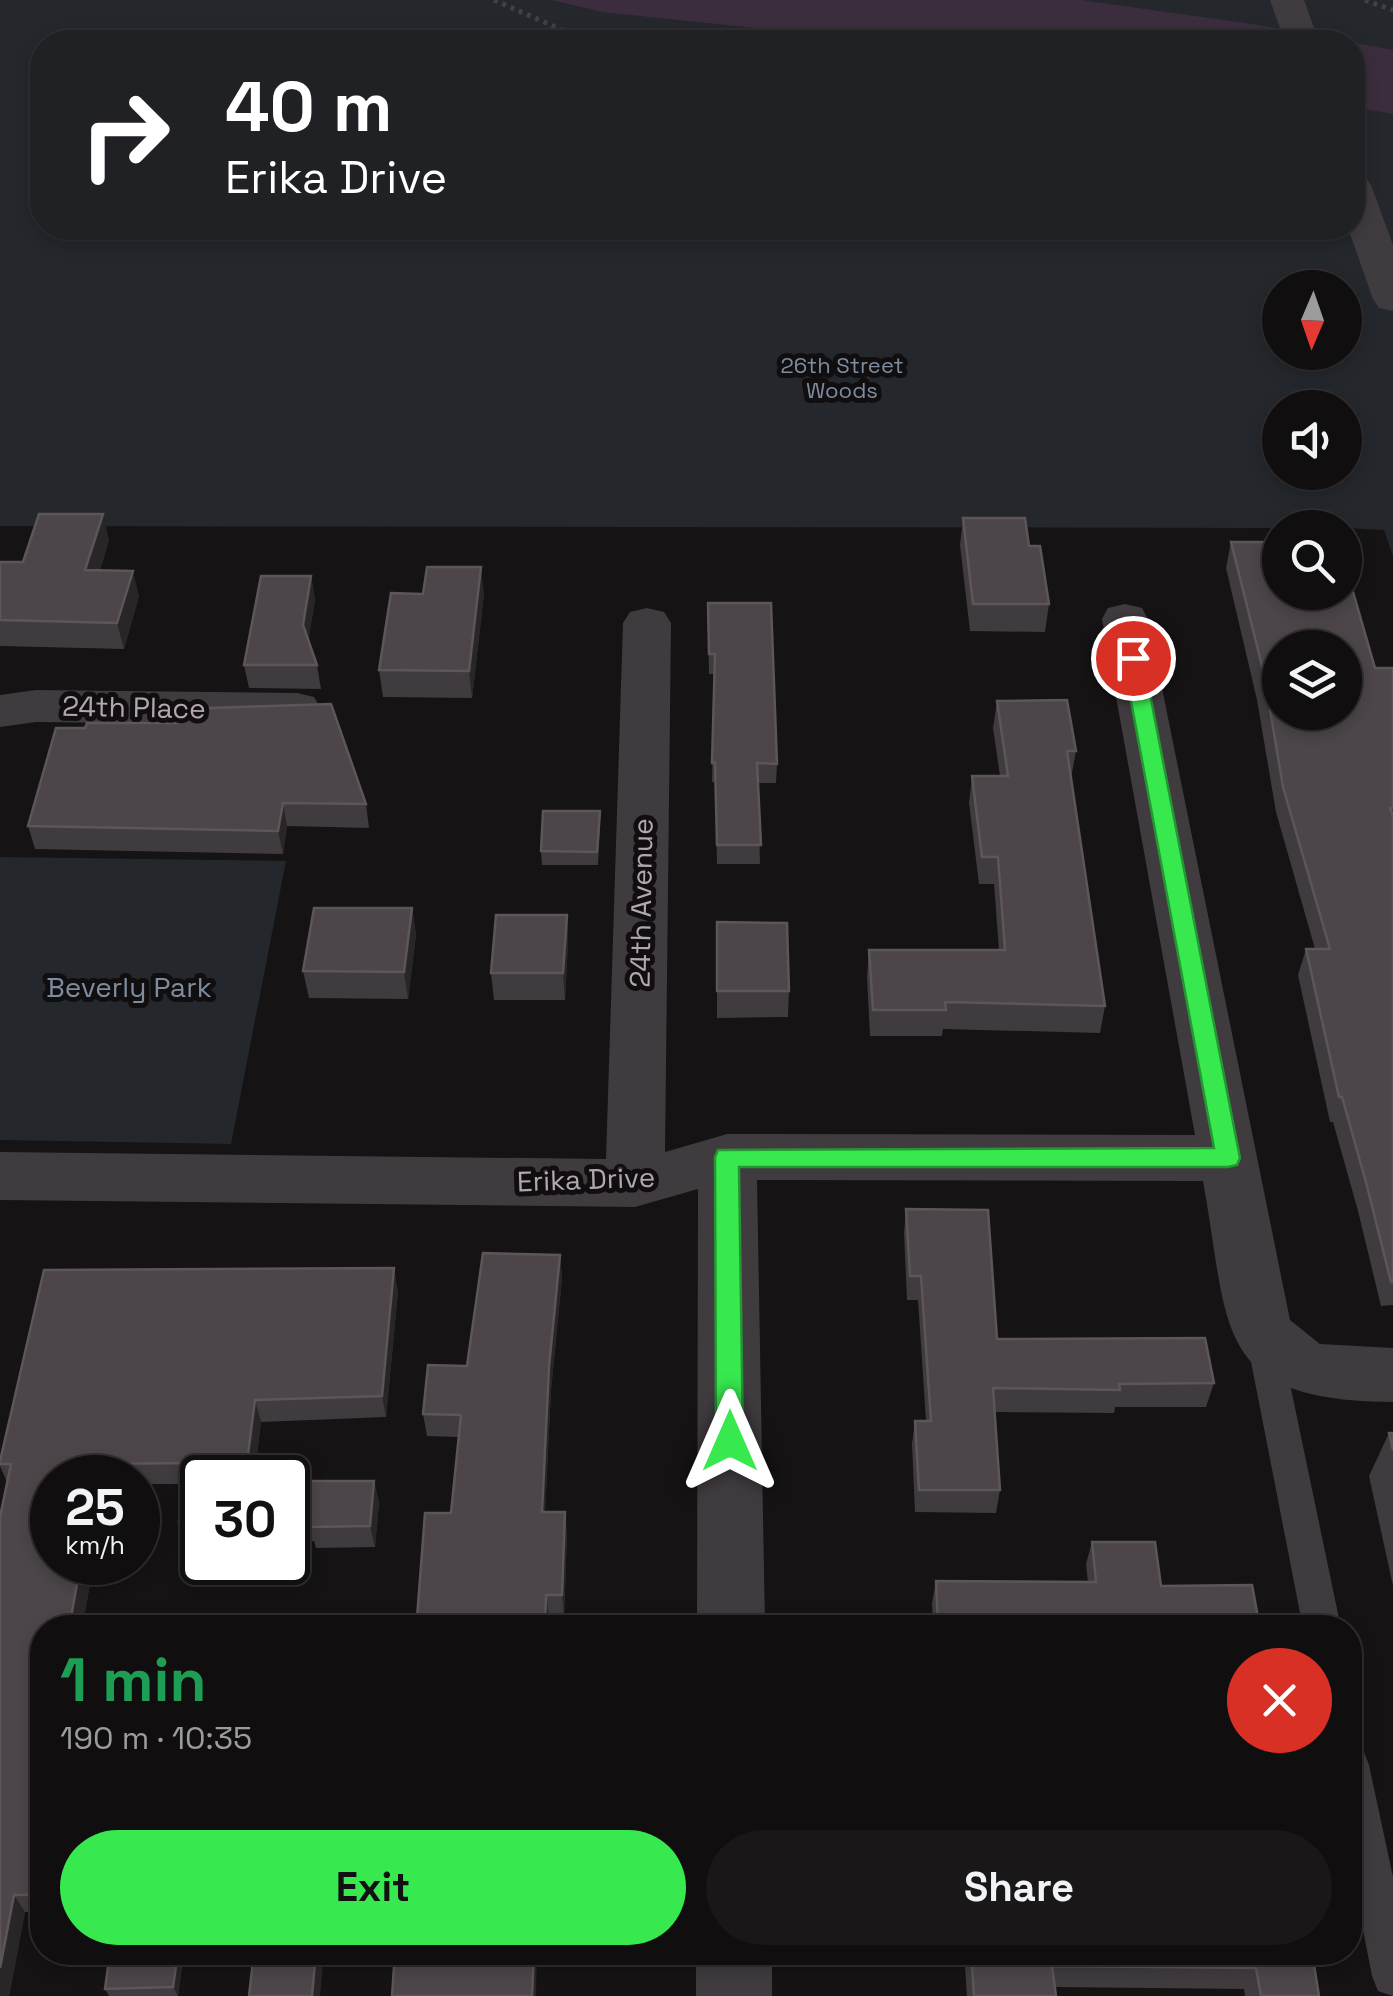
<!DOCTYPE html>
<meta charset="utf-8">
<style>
body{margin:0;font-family:"Space Grotesk",sans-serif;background:#191718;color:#f1f3f6;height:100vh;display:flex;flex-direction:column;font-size:38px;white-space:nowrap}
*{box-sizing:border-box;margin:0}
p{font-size:32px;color:#9c9c9e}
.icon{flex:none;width:55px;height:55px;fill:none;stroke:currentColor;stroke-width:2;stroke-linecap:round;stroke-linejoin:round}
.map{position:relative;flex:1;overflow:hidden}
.details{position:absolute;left:30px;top:1615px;width:1332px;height:350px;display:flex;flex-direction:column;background:#100e0f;border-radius:40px;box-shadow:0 5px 15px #0003,0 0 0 2px #302e2f}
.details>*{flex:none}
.guide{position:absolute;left:30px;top:30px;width:1335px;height:210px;border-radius:40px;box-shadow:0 5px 15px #0003,0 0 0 2px #302e2f;background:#202124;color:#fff;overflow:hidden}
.needle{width:65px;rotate:182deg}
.controls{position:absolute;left:1262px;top:270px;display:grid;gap:20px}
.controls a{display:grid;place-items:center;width:100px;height:100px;border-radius:50%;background:#100e0f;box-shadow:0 5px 15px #0003,0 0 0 2px #302e2f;font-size:50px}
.speed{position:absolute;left:30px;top:1455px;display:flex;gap:20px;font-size:50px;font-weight:700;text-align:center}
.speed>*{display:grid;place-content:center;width:130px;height:130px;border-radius:50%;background:#100e0f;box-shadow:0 5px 15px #0003,0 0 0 2px #302e2f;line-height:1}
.speed small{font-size:25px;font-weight:400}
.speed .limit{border:5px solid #111;border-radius:15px;background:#fff;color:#111}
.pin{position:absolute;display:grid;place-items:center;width:85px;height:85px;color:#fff;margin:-42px;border:5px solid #fff;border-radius:50%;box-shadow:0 2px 10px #0007}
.me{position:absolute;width:110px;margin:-55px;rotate:0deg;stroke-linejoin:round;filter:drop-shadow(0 0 8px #0008)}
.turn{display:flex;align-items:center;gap:35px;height:210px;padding:0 30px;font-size:45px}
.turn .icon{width:130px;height:130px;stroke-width:2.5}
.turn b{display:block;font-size:70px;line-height:85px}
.round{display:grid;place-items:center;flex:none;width:105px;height:105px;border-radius:52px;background:#191718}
.overview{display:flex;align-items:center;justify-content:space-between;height:170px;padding:0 30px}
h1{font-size:60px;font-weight:700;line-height:75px;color:#1e9e55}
.cta{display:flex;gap:20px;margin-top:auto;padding:20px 30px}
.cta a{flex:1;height:115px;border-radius:60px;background:#38e84f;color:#111;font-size:40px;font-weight:700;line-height:115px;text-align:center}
.cta a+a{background:#191718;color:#f1f3f6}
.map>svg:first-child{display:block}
.green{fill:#24272c;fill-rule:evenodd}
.water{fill:#3b2d3d}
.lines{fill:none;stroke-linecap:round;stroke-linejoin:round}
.path{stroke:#453e44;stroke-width:5;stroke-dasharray:4 5;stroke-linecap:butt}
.service{fill:#403b3f;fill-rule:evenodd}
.minor{fill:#403b3f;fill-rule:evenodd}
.tertiary{fill:#403b3f;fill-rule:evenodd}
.wall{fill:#403b3e}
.shaded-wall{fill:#292628}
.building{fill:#4c464a;stroke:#5c555a;stroke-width:2.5;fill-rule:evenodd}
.route{fill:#38e84f;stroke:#249733;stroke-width:2.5}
.labels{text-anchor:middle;stroke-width:10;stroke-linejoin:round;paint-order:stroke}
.far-park-label{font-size:22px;fill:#7d8d9f;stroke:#100e0f}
.street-label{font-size:28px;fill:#b4a5b2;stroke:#100e0f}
.park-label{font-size:28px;fill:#7d8d9f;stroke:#100e0f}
</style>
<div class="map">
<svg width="1393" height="1996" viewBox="0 0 1393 1996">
<rect width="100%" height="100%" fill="#151314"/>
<path class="green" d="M 0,0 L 1393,0 L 1393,556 L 1384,530 L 1345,528 L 0,526 ZM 42,42 L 1352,42 L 1352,228 L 42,228 ZM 1280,288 L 1345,288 L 1345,352 L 1280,352 ZM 1280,408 L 1345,408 L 1345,472 L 1280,472 Z
M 0,857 L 286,861 L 231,1144 L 0,1140 Z"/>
<path class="water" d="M 551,0 L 1081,0 L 1259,25 L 1393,50 L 1393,114 L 1353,107 L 1352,42 L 888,42 L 602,12 Z"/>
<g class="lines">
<path class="path" d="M 494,0 L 569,33 L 660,42
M 1365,0 L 1393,10"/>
<path class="service" d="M 1263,1322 L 1275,1326 L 1280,1336 L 1341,1628 L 1303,1628 L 1246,1336 L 1251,1326 Z
M 1350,1746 L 1364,1752 L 1369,1765 L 1393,1877 L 1393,1996 L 1378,1991 L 1372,1976 L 1350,1863 Z"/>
<path class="minor" d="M 1125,604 L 1142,608 L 1148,619 L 1290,1320 L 1320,1344 L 1393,1348 L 1393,1402 C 1212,1401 1230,1330 1203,1181 L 757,1180 L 765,1628 L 697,1628 L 698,1189 L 635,1207 L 0,1200 L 0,1152 L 606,1159 L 623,623 L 630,612 L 647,608 L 664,612 L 671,623 L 665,1152 L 727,1134 L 1195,1135 L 1102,619 L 1108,608 Z
M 36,690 L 297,693 L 314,697 L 321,709 L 314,721 L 297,725 L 36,722 L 0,727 L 0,695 Z
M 696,1952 L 772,1952 L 772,1996 L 696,1996 Z"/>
<path class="tertiary" d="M 1270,0 L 1304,0 L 1319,42 L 1285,42 Z
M 1352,174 L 1365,177 L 1371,185 L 1393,245 L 1393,311 L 1379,308 L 1373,299 L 1348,228 L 1352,228 Z"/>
</g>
<path class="wall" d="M 963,518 L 1029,546 L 1049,604 L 1045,632 L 970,631 L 960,545 Z
M 109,540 L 100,570 L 139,596 L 124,649 L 0,646 L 0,562 L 23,562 Z
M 1231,542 L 1375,668 L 1393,668 L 1393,1305 L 1381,1306 L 1358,1211 L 1333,1122 L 1330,1122 L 1298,975 L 1306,949 L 1315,949 L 1276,812 L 1257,700 L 1226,568 Z
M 311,576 L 315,600 L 308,641 L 317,665 L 321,689 L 249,688 L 244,665 Z
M 423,594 L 484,594 L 472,698 L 383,697 L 379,670 Z
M 708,603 L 777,764 L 776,783 L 758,783 L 760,864 L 717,864 L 715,782 L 712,782 L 714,674 L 709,674 Z
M 997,701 L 1076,751 L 1071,778 L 1105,1006 L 1100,1033 L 943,1029 L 942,1036 L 870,1036 L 867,977 L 869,950 L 999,950 L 994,884 L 979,884 L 969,803 L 972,776 L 1000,776 L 993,728 Z
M 85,728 L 366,804 L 369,828 L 287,826 L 283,854 L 35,849 L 28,826 Z
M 600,825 L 598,865 L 542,865 L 541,851 Z
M 412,908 L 416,935 L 408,999 L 309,998 L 303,971 Z
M 567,915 L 568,942 L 565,1000 L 494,1000 L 491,973 Z
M 717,922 L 789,991 L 788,1017 L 717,1018 Z
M 906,1209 L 997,1339 L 1214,1383 L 1206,1407 L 1115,1407 L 1114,1413 L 995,1412 L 1000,1490 L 996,1513 L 915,1512 L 912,1444 L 915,1421 L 926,1421 L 918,1300 L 907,1300 L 904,1233 Z
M 560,1255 L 562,1278 L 551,1390 L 545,1512 L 565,1512 L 567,1534 L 564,1616 L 549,1616 L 548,1628 L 104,1628 L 417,1618 L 451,1513 L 459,1437 L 427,1436 L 423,1414 L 467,1366 Z
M 398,1291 L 386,1417 L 261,1422 L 254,1478 L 202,1478 L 202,1542 L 186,1543 L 179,1522 L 185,1484 L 138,1484 L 138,1478 L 52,1478 L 52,1562 L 94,1562 L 82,1628 L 42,1628 L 42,1912 L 25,1912 L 9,1996 L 0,1996 L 7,1482 L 0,1466 L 0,1461 Z
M 1389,1433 L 1393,1433 L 1393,1586 L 1369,1476 Z
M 288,1481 L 374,1481 L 379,1502 L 375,1547 L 316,1548 L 314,1541 L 288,1541 Z
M 1092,1542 L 1161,1586 L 1260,1628 L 933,1628 L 932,1603 L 936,1581 L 1088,1582 L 1086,1564 Z
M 110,1952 L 184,1952 L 178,1996 L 109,1996 L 105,1989 Z
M 964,1952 L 1312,1952 L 1319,1996 L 1245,1996 L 1244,1989 L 1055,1987 L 1056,1996 L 967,1996 Z"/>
<path class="shaded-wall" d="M 103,514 L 109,540 L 92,596 L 85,570 Z
M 481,567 L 484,594 L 472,698 L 469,671 Z
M 133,571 L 139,596 L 124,649 L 117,623 Z
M 311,576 L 315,600 L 307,649 L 303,625 Z
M 283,803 L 287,826 L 283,854 L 278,831 Z
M 412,908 L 416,935 L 408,999 L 404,972 Z
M 567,915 L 568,942 L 565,1000 L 563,973 Z
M 560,1255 L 562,1278 L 551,1390 L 544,1534 L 542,1512 L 549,1367 Z
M 394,1268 L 398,1291 L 386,1417 L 382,1396 Z
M 255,1400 L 261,1422 L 254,1478 L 245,1478 Z
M 99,1464 L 105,1478 L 97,1478 Z
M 374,1481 L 379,1502 L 375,1547 L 370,1526 Z
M 565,1512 L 567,1534 L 564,1616 L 562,1595 Z
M 81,1562 L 94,1562 L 82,1628 L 69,1628 Z
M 546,1595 L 549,1616 L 548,1628 L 545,1628 Z
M 14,1895 L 25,1912 L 9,1996 L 0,1996 L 0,1968 Z
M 178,1952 L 184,1952 L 178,1996 L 173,1987 Z
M 316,1952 L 324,1952 L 320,1996 L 312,1996 Z
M 534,1952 L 537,1952 L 536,1996 L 532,1996 Z"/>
<path class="building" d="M 39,514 L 103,514 L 85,570 L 133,571 L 117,623 L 0,620 L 0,562 L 23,562 Z
M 963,518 L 1025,518 L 1029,546 L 1040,546 L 1049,604 L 973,604 Z
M 1231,542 L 1280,542 L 1280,592 L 1345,592 L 1345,564 L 1375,668 L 1393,668 L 1393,808 L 1390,808 L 1393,816 L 1393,1282 L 1391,1282 L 1367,1186 L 1342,1097 L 1339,1097 L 1306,949 L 1330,949 L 1283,787 L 1264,674 ZM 1280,648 L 1345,648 L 1345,712 L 1280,712 Z
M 427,567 L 481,567 L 469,671 L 379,670 L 391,593 L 423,594 Z
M 261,576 L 311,576 L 303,625 L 317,665 L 244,665 Z
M 708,603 L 771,603 L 777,764 L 757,763 L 761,845 L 717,845 L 715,763 L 712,763 L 715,654 L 709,654 Z
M 1067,700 L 1076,751 L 1067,751 L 1105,1006 L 945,1002 L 946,1010 L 873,1010 L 869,950 L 1005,950 L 998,857 L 982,857 L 972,776 L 1008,776 L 997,701 Z
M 331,704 L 366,804 L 283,803 L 278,831 L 28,826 L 56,728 L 85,728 L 87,723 L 178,723 L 181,709 Z
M 543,811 L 600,811 L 597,852 L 541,851 Z
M 314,908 L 412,908 L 404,972 L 303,971 Z
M 496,915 L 567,915 L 563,973 L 491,973 Z
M 717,922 L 787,923 L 789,991 L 717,991 Z
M 906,1209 L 988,1210 L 997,1339 L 1205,1338 L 1214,1383 L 1119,1384 L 1120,1390 L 993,1388 L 1000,1490 L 919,1490 L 915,1421 L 931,1421 L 921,1276 L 910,1276 Z
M 483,1253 L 560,1255 L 549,1367 L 542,1512 L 565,1512 L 562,1595 L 546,1595 L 545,1628 L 104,1628 L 105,1615 L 417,1618 L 425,1513 L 451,1513 L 461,1415 L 423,1414 L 428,1365 L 467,1366 Z
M 394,1268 L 382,1396 L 255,1400 L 245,1478 L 202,1478 L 202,1522 L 179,1522 L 188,1463 L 99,1464 L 97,1478 L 52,1478 L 52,1562 L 81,1562 L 69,1628 L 42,1628 L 42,1895 L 14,1895 L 0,1968 L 0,1517 L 11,1464 L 0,1464 L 0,1461 L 44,1270 Z
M 1389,1433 L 1393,1433 L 1393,1450 Z
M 288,1481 L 374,1481 L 370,1526 L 310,1527 L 311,1520 L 288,1520 Z
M 1092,1542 L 1155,1542 L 1161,1586 L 1252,1585 L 1260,1628 L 938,1628 L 936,1581 L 1096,1582 Z
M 110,1952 L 178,1952 L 173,1987 L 105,1989 Z
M 254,1952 L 316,1952 L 312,1996 L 249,1996 Z
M 395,1952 L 534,1952 L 532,1996 L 392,1996 Z
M 971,1952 L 1312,1952 L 1319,1996 L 1261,1996 L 1256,1968 L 1052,1966 L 1056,1996 L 974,1996 Z"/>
<path class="route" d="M 1133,651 L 1143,658 L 1240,1158 L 1237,1165 L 1228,1167 L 739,1167 L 743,1441 L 739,1450 L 730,1453 L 720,1450 L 716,1441 L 715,1157 L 718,1150 L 1214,1148 L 1123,658 Z"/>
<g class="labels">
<g class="far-park-label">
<text x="842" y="373">26th Street<tspan x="842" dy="25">Woods</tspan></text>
</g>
<g class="street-label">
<text transform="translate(134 707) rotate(1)" y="10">24th Place</text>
<text transform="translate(641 903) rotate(-89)" y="10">24th Avenue</text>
<text transform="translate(586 1179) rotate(-2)" y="10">Erika Drive</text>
</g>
<g class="park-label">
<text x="129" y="997">Beverly Park</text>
</g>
</g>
</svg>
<div class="controls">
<a><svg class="needle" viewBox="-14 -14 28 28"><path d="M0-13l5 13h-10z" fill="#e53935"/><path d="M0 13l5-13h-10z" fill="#9c9c9e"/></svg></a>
<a><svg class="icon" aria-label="sound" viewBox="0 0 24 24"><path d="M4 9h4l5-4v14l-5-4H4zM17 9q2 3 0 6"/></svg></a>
<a><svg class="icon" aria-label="search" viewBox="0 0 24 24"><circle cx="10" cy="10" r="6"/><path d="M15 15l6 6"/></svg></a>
<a><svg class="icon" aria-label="layers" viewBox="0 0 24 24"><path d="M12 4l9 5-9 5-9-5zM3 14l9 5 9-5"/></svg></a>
</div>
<div class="speed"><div>25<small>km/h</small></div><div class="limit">30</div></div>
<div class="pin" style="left:1133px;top:658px;background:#d93025"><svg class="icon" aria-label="arrive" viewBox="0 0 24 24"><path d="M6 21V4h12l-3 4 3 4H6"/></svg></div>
<svg class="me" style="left:730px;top:1441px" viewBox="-20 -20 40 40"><path d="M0-17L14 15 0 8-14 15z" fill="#38e84f" stroke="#fff" stroke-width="4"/></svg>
<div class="guide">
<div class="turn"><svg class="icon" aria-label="right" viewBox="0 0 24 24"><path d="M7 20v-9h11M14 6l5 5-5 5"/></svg><div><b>40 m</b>Erika Drive</div></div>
</div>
<section class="details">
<div class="overview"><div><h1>1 min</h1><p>190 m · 10:35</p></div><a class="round" style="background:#d93025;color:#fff"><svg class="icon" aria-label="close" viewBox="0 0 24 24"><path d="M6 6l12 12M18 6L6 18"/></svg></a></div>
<div class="cta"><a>Exit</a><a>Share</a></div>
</section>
</div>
